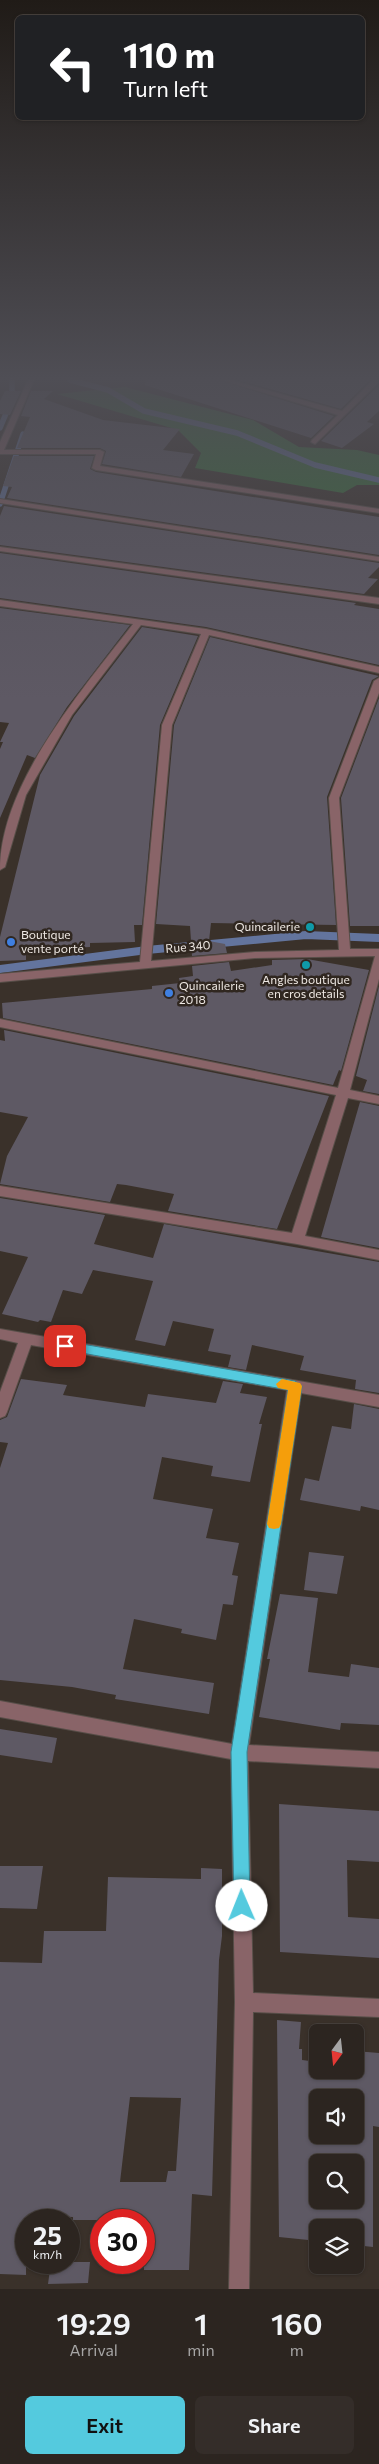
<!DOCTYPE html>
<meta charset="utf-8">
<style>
body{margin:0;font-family:Commissioner,sans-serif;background:#342d29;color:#f1f3f6;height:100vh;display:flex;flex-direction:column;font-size:19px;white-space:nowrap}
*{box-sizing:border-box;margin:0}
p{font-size:16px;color:#a6a5a5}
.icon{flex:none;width:28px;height:28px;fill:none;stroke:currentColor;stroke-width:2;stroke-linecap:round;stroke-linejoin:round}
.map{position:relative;height:2289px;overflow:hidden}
.panel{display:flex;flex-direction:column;background:#2c2520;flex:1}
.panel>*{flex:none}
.top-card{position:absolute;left:15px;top:15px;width:350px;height:105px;border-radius:8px;box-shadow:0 1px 4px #0004,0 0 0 1px #48423e;background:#202124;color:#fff;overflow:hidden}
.needle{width:32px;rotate:195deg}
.tools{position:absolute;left:309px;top:2024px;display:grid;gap:10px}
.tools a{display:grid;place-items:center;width:55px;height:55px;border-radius:8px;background:#2c2520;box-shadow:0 1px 4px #0004,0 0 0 1px #48423e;font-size:25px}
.speed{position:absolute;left:15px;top:2209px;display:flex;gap:10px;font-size:25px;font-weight:700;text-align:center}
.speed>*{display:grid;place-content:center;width:65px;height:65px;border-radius:50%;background:#2c2520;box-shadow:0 1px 4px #0004,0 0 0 1px #48423e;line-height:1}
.speed small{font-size:12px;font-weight:400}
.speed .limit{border:8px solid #d22;background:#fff;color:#111}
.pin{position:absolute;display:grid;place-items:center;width:42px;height:42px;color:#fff;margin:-21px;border-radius:10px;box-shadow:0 2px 8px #0006}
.me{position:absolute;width:55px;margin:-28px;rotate:359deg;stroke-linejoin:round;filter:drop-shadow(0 0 4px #0008)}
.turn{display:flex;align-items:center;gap:18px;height:105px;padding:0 25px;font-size:22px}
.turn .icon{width:65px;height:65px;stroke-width:2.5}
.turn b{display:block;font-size:35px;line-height:42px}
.eta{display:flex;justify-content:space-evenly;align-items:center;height:85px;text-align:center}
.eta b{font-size:30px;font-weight:600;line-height:35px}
.cta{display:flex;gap:10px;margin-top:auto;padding:10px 25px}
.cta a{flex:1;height:58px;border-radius:8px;background:#54cade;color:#111;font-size:20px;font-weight:600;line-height:58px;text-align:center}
.cta a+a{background:#342d29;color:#f1f3f6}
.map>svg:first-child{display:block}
.forest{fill:#377239}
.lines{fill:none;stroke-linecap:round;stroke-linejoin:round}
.stream-far1{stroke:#63749d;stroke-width:5.5}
.stream{stroke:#63749d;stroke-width:8}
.building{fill:#5e5964;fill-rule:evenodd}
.minor-casing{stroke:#574e48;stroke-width:2}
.minor{fill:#896468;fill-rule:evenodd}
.route{fill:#54cade;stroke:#378390}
.slow{fill:#f59e0b}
.culture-dot{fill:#0f9aa8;stroke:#302720;stroke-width:2}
.shop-dot{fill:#3f7fe0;stroke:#302720;stroke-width:2}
.labels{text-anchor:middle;stroke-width:5;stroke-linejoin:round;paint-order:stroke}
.poi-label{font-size:12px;fill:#efe9e4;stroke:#302720;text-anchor:start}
.street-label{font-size:12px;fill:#efe9e4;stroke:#302720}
</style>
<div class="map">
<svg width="379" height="2289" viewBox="0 0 379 2289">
<rect width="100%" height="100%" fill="#3a312a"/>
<path class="forest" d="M 125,387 L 253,420 L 299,447 L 357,450 L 379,455 L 379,485 L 357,485 L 343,493 L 195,468 L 201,453 L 178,430 L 57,394 Z"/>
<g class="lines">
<path class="stream-far1" d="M 70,380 L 108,390 L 144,411 L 237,433 L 315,465 L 379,480
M 0,428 L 12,399 L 12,380
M 0,504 L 23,434"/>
<path class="stream" d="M 0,969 L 147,950 L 306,935 L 379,938"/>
</g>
<path class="building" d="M 146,380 L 219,380 L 334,416 L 311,438 L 145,385 Z
M 238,380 L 370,380 L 341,409 Z
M 379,385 L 379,411 L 367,422 L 374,424 L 342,448 L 321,441 Z
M 5,391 L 21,391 L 10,415 L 0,414 L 0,401 Z
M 31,391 L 53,391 L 44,399 L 103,420 L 180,429 L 163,450 L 194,454 L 181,477 L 102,464 L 106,451 L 100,448 L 17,448 L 30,417 L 21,416 Z
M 14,456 L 94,456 L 90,469 L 96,472 L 379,517 L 379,555 L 7,498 L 12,487 L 3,486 Z
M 4,506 L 379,563 L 379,567 L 368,578 L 378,579 L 364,594 L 0,545 L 0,516 Z
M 0,553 L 356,603 L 354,605 L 379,609 L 379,665 L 206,627 L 0,598 Z
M 0,608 L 130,625 L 67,707 L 35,758 L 27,755 L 0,818 L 0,749 L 3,742 L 0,742 L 9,723 L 0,722 Z
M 142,627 L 198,636 L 160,725 L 142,925 L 134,925 L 135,942 L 90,943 L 90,947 L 50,949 L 50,952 L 26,954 L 26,960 L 0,961 L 0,937 L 40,775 L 74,716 Z
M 210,637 L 379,676 L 372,680 L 327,797 L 336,925 L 211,923 L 209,941 L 225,944 L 227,953 L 192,956 L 190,926 L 156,924 L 174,725 Z
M 379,698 L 379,926 L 350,926 L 341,798 Z
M 307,959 L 369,970 L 341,1071 L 339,1070 L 333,1085 L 3,1018 L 2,1003 L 152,989 L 152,986 L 180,983 L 179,978 L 193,976 L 192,966 L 229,962 L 231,971 L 272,965 L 272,960 Z
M 379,986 L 379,1094 L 363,1091 L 367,1080 L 356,1076 Z
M 4,1030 L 329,1096 L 277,1229 L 168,1211 L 174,1194 L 126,1185 L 117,1184 L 110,1202 L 0,1184 L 7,1156 L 28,1117 L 0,1112 L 0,1040 L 5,1041 Z
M 360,1102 L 379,1106 L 379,1248 L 321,1237 Z
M 0,1198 L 105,1215 L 94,1244 L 153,1258 L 164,1224 L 379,1262 L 379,1393 L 355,1389 L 356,1380 L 300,1370 L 304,1356 L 252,1345 L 246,1370 L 228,1367 L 231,1355 L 208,1351 L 214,1329 L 173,1321 L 165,1346 L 135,1340 L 153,1281 L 93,1270 L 82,1294 L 63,1290 L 51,1322 L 40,1320 L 38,1322 L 2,1314 L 28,1257 L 0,1251 Z
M 21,1379 L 67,1385 L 63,1395 L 145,1407 L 148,1394 L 216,1403 L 223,1381 L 243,1384 L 240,1393 L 267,1397 L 259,1424 L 262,1424 L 250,1482 L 211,1476 L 213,1466 L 162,1457 L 153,1499 L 213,1509 L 206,1538 L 239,1543 L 232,1575 L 238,1576 L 233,1605 L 223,1604 L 216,1640 L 181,1633 L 182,1629 L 134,1619 L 123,1669 L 214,1683 L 209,1714 L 115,1699 L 116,1695 L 72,1687 L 0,1680 L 0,1468 L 8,1443 L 0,1442 L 0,1420 L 7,1417 Z
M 354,1404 L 379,1409 L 379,1510 L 361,1506 L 360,1511 L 300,1500 L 305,1478 L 319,1481 L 332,1426 L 351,1429 Z
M 309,1552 L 344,1556 L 337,1594 L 304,1590 Z
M 280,1594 L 318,1598 L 308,1672 L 349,1677 L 351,1664 L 379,1668 L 379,1725 L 341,1723 L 340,1730 L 259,1717 L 270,1659 L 267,1659 Z
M 0,1729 L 57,1738 L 52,1763 L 0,1755 Z
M 279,1804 L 379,1811 L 379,1862 L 347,1860 L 348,1917 L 379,1919 L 379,1958 L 280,1952 Z
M 0,1866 L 43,1866 L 37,1909 L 0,1908 Z
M 201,1868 L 222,1869 L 222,1936 L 219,1960 L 212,2196 L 192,2194 L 189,2270 L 144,2270 L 144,2220 L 73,2220 L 73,2217 L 26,2216 L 26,2275 L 0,2274 L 0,1962 L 42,1963 L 44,1931 L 106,1931 L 108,1877 L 201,1879 ZM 130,2097 L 181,2098 L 176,2171 L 168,2171 L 166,2182 L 120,2182 Z
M 277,2020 L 301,2022 L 299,2049 L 302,2049 L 302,2060 L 318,2062 L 318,2070 L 355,2070 L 355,2051 L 379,2053 L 379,2127 L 373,2126 L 373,2247 L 355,2245 L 355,2228 L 318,2228 L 318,2241 L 279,2237 ZM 318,2098 L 355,2098 L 355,2135 L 318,2135 ZM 318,2162 L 355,2162 L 355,2200 L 318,2200 Z
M 51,2262 L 90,2262 L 88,2283 L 48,2284 Z"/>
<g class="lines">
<g class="minor-casing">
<path id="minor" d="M 28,380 L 34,380 L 4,450 L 100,450 L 104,452 L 100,466 L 379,509 L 379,513 L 96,470 L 92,468 L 96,454 L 0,454 L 0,442 Z
M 221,380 L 231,380 L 342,411 L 373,380 L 379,380 L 379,382 L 315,444 L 311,442 L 312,440 L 338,415 Z
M 0,499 L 379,557 L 379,561 L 0,503 Z
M 0,547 L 379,598 L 379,604 L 0,551 Z
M 0,600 L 206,629 L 379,667 L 379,673 L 209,635 L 172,725 L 151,961 L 255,952 L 339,950 L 329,798 L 374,681 L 379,678 L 379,693 L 339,798 L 350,949 L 379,949 L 379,979 L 350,1090 L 379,1096 L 379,1104 L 348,1098 L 305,1236 L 379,1250 L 379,1260 L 297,1244 L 0,1196 L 0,1186 L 292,1233 L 336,1095 L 0,1027 L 0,1019 L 338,1088 L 375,956 L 255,958 L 0,982 L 0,974 L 140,962 L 162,725 L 201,634 L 141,625 L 72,715 L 26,795 L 5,867 L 0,870 C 0,784 82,690 133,624 L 0,606 Z
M 0,1329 L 379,1395 L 379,1407 L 301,1393 L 249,1745 L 379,1752 L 379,1768 L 248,1761 L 253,1993 L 379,1999 L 379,2017 L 253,2012 L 249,2289 L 229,2289 L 235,2002 L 231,1759 L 0,1717 L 0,1701 L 232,1744 L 287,1390 L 31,1345 L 7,1412 L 5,1416 L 0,1418 L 0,1392 L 18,1343 L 0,1339 Z"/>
</g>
<use href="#minor" class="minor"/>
</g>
<linearGradient id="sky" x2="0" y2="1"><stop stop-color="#201b17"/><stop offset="0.54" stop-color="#4f4e55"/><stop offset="1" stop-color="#4f4e55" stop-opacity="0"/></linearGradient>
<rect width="379" height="700" fill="url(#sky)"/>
<path class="route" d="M 65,1341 L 295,1381 L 302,1386 L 247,1752 L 250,1906 L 248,1912 L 242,1914 L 236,1912 L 234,1906 L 231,1752 L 288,1390 L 65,1350 L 58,1346 Z"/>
<path class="slow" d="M 282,1379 L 300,1383 L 302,1386 L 281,1524 L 279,1528 L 274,1529 L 269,1528 L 267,1524 L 288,1390 L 278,1388 L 276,1384 Z"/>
<g class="culture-dot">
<circle cx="310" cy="927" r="5"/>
<circle cx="306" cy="965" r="5"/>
</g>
<g class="shop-dot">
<circle cx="11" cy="942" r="5"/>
<circle cx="169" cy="993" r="5"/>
</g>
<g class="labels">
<g class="poi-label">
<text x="300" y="931" text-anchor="end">Quincailerie</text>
<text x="21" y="939">Boutique<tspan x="21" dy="14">vente porté</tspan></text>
<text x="306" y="984" text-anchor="middle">Angles boutique<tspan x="306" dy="14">en cros details</tspan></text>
<text x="179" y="990">Quincailerie<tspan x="179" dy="14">2018</tspan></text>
</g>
<g class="street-label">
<text transform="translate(188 947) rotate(-5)" y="4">Rue 340</text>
</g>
</g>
</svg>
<div class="tools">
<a><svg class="needle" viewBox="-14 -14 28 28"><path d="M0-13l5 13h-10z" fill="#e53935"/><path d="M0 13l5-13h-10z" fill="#a6a5a5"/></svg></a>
<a><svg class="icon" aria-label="sound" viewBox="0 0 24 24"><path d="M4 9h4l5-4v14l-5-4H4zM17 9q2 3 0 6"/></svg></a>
<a><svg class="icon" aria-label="search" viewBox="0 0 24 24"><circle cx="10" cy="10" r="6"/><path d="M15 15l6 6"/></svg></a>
<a><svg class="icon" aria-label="layers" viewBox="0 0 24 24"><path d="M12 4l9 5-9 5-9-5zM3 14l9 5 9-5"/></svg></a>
</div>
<div class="speed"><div>25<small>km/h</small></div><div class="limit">30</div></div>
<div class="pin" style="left:65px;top:1346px;background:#d93025"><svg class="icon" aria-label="arrive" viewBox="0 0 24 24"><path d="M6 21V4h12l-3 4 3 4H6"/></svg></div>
<svg class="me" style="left:242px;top:1906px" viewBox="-20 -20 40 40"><circle r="19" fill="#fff"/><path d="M0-13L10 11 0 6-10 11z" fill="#54cade"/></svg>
<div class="top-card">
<div class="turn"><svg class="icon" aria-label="left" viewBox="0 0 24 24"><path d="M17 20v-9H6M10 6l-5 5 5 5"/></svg><div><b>110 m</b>Turn left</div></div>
</div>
</div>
<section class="panel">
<div class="eta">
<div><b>19:29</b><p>Arrival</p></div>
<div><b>1</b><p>min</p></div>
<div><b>160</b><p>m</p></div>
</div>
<div class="cta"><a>Exit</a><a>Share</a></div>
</section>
